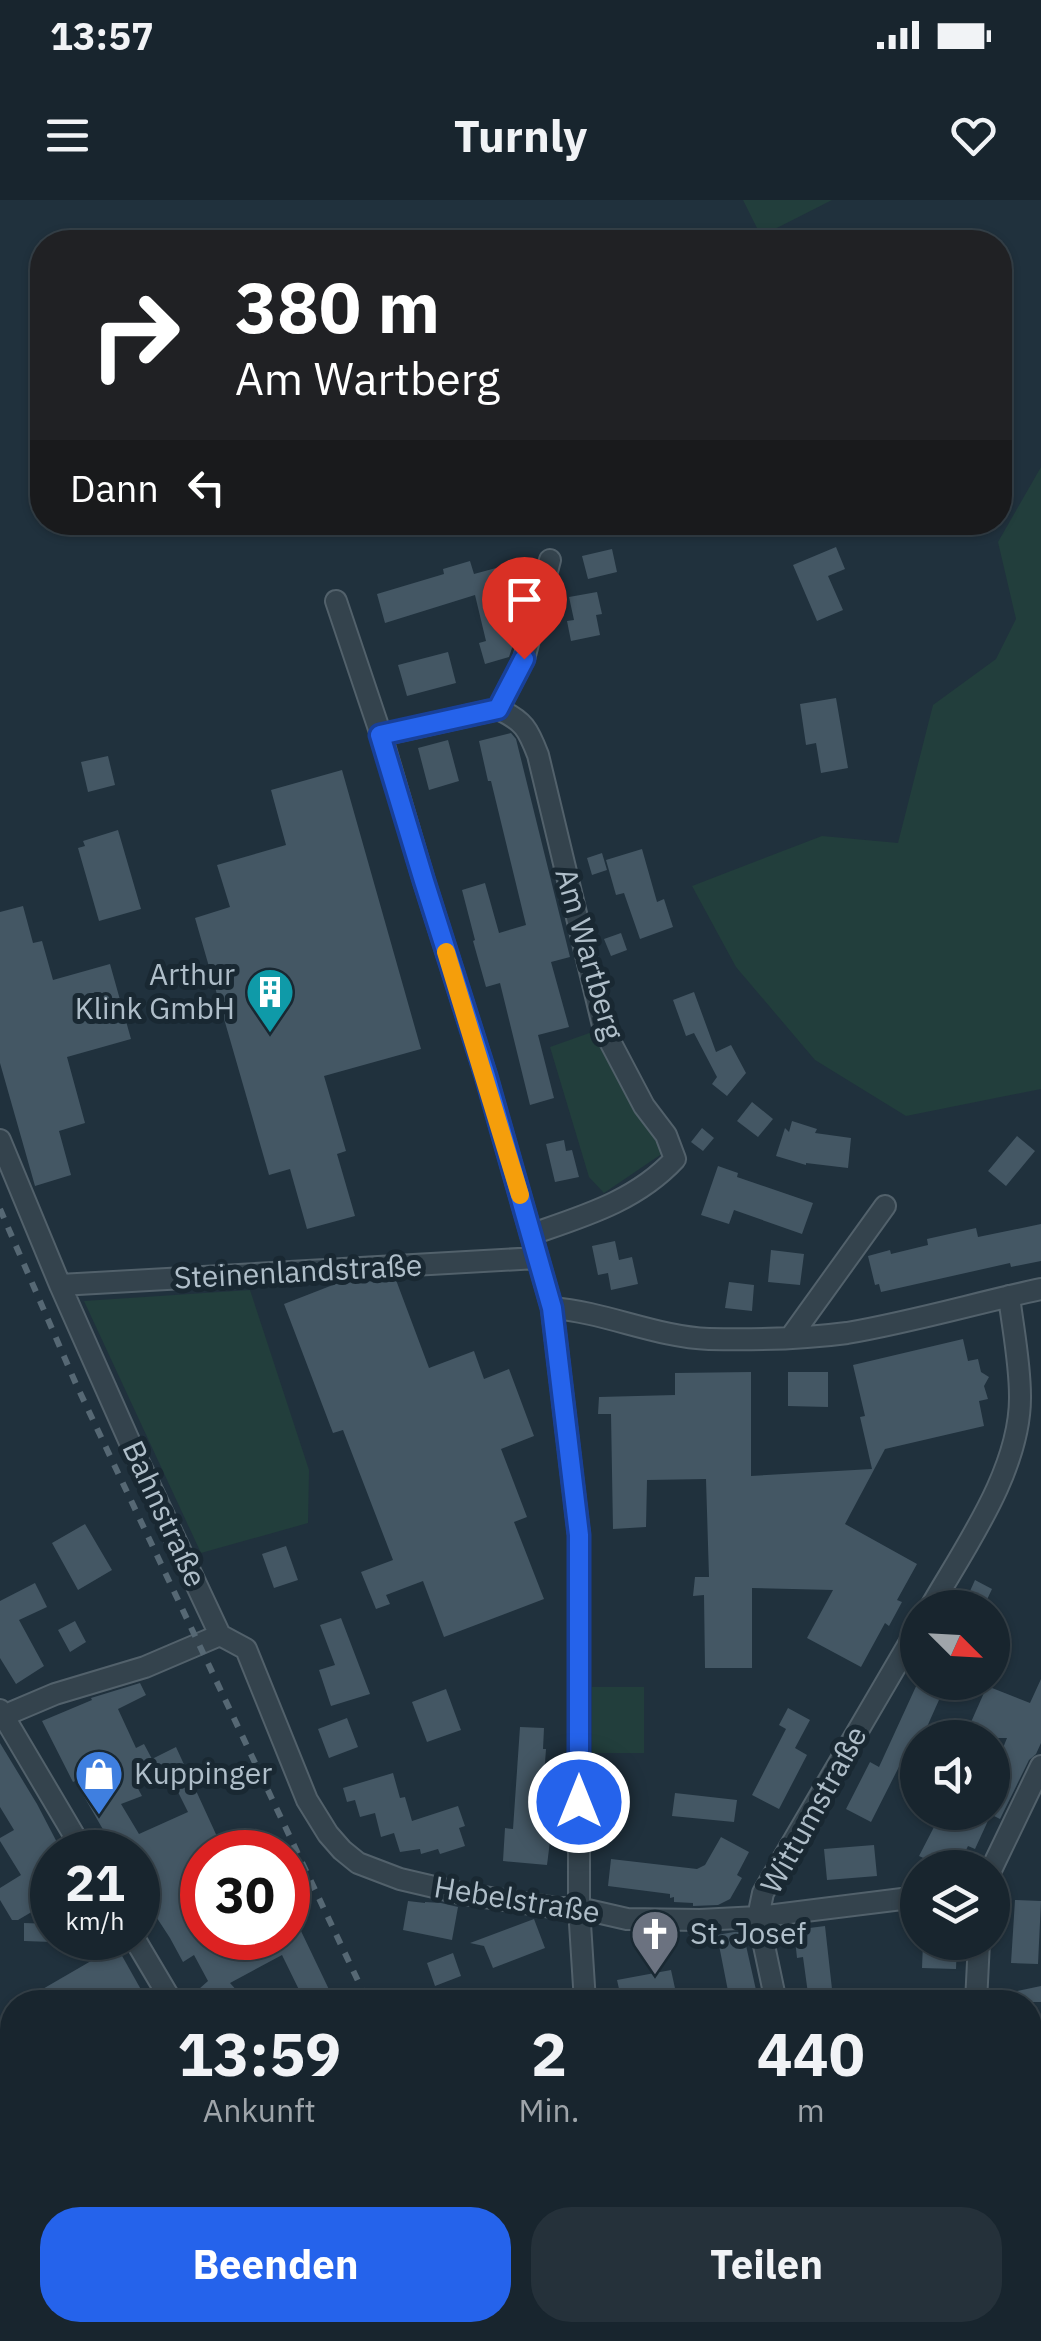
<!DOCTYPE html>
<html lang="de">
<meta charset="utf-8">
<style>
body{margin:0;font-family:"IBM Plex Sans",sans-serif;background:#25313a;color:#f1f3f6;height:100vh;display:flex;flex-direction:column;font-size:38px;white-space:nowrap}
*{box-sizing:border-box;margin:0}
p{font-size:32px;color:#9fa5aa}
.icon{flex:none;width:55px;height:55px;fill:none;stroke:currentColor;stroke-width:2;stroke-linecap:round;stroke-linejoin:round}
.map{position:relative;flex:1;overflow:hidden}
.details{position:absolute;left:0px;top:1790px;width:1042px;height:352px;display:flex;flex-direction:column;background:#18252e;border-radius:40px 40px 0 0;box-shadow:0 2px 8px #0004,0 0 0 2px #36424a}
.details>*{flex:none}
.guide{position:absolute;left:30px;top:30px;width:982px;height:305px;border-radius:40px;box-shadow:0 2px 8px #0004,0 0 0 2px #36424a;background:#202124;color:#fff;overflow:hidden}
.needle{width:65px;rotate:114deg}
.buttons{position:absolute;left:900px;top:1390px;display:grid;gap:20px}
.buttons a{display:grid;place-items:center;width:110px;height:110px;border-radius:50%;background:#18252e;box-shadow:0 2px 8px #0004,0 0 0 2px #36424a;font-size:50px}
.speed{position:absolute;left:30px;top:1630px;display:flex;gap:20px;font-size:50px;font-weight:700;text-align:center}
.speed>*{display:grid;place-content:center;width:130px;height:130px;border-radius:50%;background:#18252e;box-shadow:0 2px 8px #0004,0 0 0 2px #36424a;line-height:1}
.speed small{font-size:25px;font-weight:400}
.speed .limit{border:15px solid #d22;background:#fff;color:#111}
.pin{position:absolute;display:grid;place-items:center;width:85px;height:85px;color:#fff;margin:-102px -42px;border-radius:50% 50% 50% 0;rotate:-45deg;box-shadow:0 0 10px #0007}
.pin .icon{rotate:45deg}
.me{position:absolute;width:110px;margin:-55px;rotate:0deg;stroke-linejoin:round;filter:drop-shadow(0 0 8px #0008)}
.turn{display:flex;align-items:center;gap:35px;height:210px;padding:0 40px;font-size:45px}
.turn .icon{width:130px;height:130px;stroke-width:2.5}
.turn b{display:block;font-size:70px;line-height:85px}
.then{display:flex;align-items:center;height:95px;padding:0 40px;background:#0003;gap:20px;font-size:38px}
.eta{display:flex;justify-content:space-evenly;align-items:center;height:170px;text-align:center}
.eta b{font-size:60px;font-weight:800;line-height:70px}
.action{display:flex;gap:20px;margin-top:auto;padding:20px 40px}
.action a{flex:1;height:115px;border-radius:40px;background:#2563eb;color:#fff;font-size:40px;font-weight:800;line-height:115px;text-align:center}
.action a+a{background:#25313a;color:#f1f3f6}
.status{display:flex;justify-content:space-between;align-items:center;height:70px;padding:0 50px;background:#18252e;direction:ltr}
.status svg{height:28px;fill:currentColor}
header{display:flex;justify-content:space-between;align-items:center;height:130px;padding:0 40px;background:#18252e;font-size:45px;font-weight:800}
.map>svg:first-child{display:block}
.green{fill:#223e3c}
.building{fill:#445764;fill-rule:evenodd}
.lines{fill:none;stroke-linecap:round;stroke-linejoin:round}
.minor-casing{stroke:#52616b;stroke-width:24}
.minor{stroke:#34434d;stroke-width:20}
.rail{stroke:#566874;stroke-width:6;stroke-dasharray:10 10;stroke-linecap:butt}
.route-casing{stroke:#184099;stroke-width:25}
.route{stroke:#2563eb;stroke-width:18}
.slow{stroke:#f59e0b;stroke-width:18}
.labels{text-anchor:middle;stroke-width:10;stroke-linejoin:round;paint-order:stroke}
.street-label{font-size:30px;fill:#afbec9;stroke:#192832}
.poi-label{font-size:30px;fill:#afbec9;stroke:#192832;text-anchor:start}
</style>
<div class="status"><b>13:57</b><svg viewBox="0 0 49 12"><path d="M0 12V9h3v3zM5 12V6h3v6zM10 12V3h3v9zM15 12V0h3v12zM26 1h20v11H26zM47 4h2v5h-2z"/></svg></div>
<header><svg class="icon" aria-label="menu" viewBox="0 0 24 24"><path d="M4 6h16M4 12h16M4 18h16"/></svg>Turnly<svg class="icon" aria-label="heart" viewBox="0 0 24 24"><path d="M12 20l-8-8c-3-5 5-10 8-4 3-6 11-1 8 4z"/></svg></header>
<div class="map">
<svg width="1041" height="2141" viewBox="0 0 1041 2141">
<rect width="100%" height="100%" fill="#20313d"/>
<path class="green" d="M 743,0 L 832,0 L 761,36 Z
M 1041,267 L 1041,889 L 906,916 L 815,860 L 736,767 L 692,686 L 822,636 L 898,643 L 933,505 L 996,459 L 1016,419 L 998,342 Z
M 595,831 L 603,853 L 663,953 L 604,993 L 589,977 L 550,847 Z
M 250,1090 L 309,1270 L 308,1323 L 201,1353 L 84,1101 Z
M 592,1487 L 644,1487 L 644,1553 L 592,1553 Z"/>
<path class="building" d="M 836,347 L 845,369 L 828,376 L 843,410 L 817,421 L 793,365 Z
M 612,349 L 617,372 L 588,379 L 582,356 Z
M 470,361 L 474,374 L 518,362 L 525,388 L 507,393 L 516,433 L 510,434 L 513,445 L 509,457 L 485,464 L 479,443 L 486,441 L 475,395 L 385,423 L 377,394 L 444,374 L 443,369 Z
M 597,392 L 602,414 L 596,415 L 600,435 L 571,441 L 567,421 L 574,420 L 569,397 Z
M 448,452 L 456,483 L 407,496 L 398,465 Z
M 836,498 L 848,568 L 821,573 L 816,543 L 806,545 L 800,504 Z
M 511,533 L 516,539 L 570,757 L 551,762 L 569,827 L 538,835 L 554,898 L 530,905 L 500,783 L 486,787 L 473,741 L 475,740 L 462,690 L 485,683 L 499,733 L 526,725 L 491,581 L 488,581 L 479,541 Z
M 448,540 L 459,581 L 429,590 L 418,548 Z
M 108,556 L 115,585 L 88,592 L 81,562 Z
M 342,570 L 421,849 L 324,876 L 346,951 L 337,954 L 355,1016 L 307,1029 L 290,969 L 269,975 L 195,718 L 230,707 L 217,665 L 286,645 L 271,590 Z
M 118,630 L 141,709 L 99,721 L 78,648 L 85,646 L 83,641 Z
M 642,649 L 657,702 L 664,699 L 673,727 L 640,739 L 624,693 L 616,695 L 606,660 Z
M 602,653 L 607,670 L 592,675 L 587,658 Z
M 23,706 L 33,743 L 42,741 L 53,780 L 110,764 L 131,839 L 67,857 L 85,923 L 59,931 L 71,975 L 35,986 L 0,863 L 0,712 Z
M 621,733 L 627,750 L 611,756 L 604,739 Z
M 694,792 L 716,852 L 731,845 L 746,873 L 727,896 L 712,884 L 717,877 L 694,833 L 686,836 L 673,800 Z
M 752,902 L 773,919 L 758,937 L 737,921 Z
M 792,921 L 817,929 L 815,933 L 851,938 L 848,968 L 806,963 L 806,965 L 776,956 L 785,928 L 789,932 Z
M 702,928 L 714,938 L 703,951 L 691,942 Z
M 1017,936 L 1035,951 L 1006,986 L 988,971 Z
M 564,940 L 566,951 L 572,950 L 579,977 L 555,982 L 546,944 Z
M 718,966 L 738,973 L 737,977 L 813,1003 L 802,1034 L 734,1010 L 729,1024 L 701,1015 Z
M 1041,1024 L 1041,1061 L 1011,1067 L 1010,1063 L 881,1092 L 879,1084 L 875,1085 L 868,1056 L 890,1050 L 891,1054 L 928,1045 L 927,1039 L 976,1028 L 978,1037 Z
M 615,1041 L 619,1060 L 632,1057 L 638,1084 L 611,1090 L 608,1073 L 598,1075 L 592,1046 Z
M 771,1050 L 804,1054 L 800,1085 L 768,1082 Z
M 396,1080 L 429,1168 L 474,1151 L 484,1179 L 509,1169 L 534,1236 L 501,1249 L 527,1317 L 514,1322 L 544,1399 L 444,1437 L 423,1381 L 386,1395 L 390,1404 L 376,1409 L 361,1372 L 393,1360 L 343,1230 L 333,1233 L 284,1104 L 338,1083 Z
M 729,1082 L 754,1085 L 752,1111 L 725,1108 Z
M 963,1139 L 968,1161 L 978,1159 L 981,1172 L 989,1177 L 984,1186 L 988,1199 L 979,1201 L 984,1226 L 885,1249 L 845,1324 L 917,1364 L 897,1400 L 902,1402 L 889,1426 L 885,1423 L 861,1467 L 807,1438 L 833,1390 L 752,1388 L 752,1468 L 705,1468 L 704,1395 L 693,1396 L 695,1377 L 709,1377 L 706,1279 L 647,1280 L 646,1327 L 613,1329 L 611,1214 L 598,1214 L 599,1197 L 675,1195 L 675,1173 L 751,1172 L 751,1276 L 872,1269 L 860,1217 L 865,1216 L 853,1165 Z
M 788,1172 L 828,1172 L 828,1207 L 788,1206 Z
M 85,1324 L 112,1370 L 78,1390 L 52,1343 Z
M 286,1346 L 298,1380 L 274,1388 L 262,1354 Z
M 975,1380 L 992,1389 L 983,1408 L 966,1400 Z
M 35,1383 L 47,1407 L 19,1420 L 44,1466 L 16,1484 L 0,1458 L 0,1401 Z
M 341,1418 L 370,1494 L 331,1506 L 319,1470 L 335,1465 L 320,1425 Z
M 75,1421 L 86,1442 L 70,1452 L 58,1430 Z
M 1041,1479 L 1041,1543 L 1036,1554 L 1029,1560 L 1000,1619 L 992,1615 L 992,1575 L 1007,1538 L 964,1538 L 987,1486 L 1030,1503 Z
M 918,1482 L 947,1482 L 922,1538 L 918,1538 L 918,1548 L 914,1554 L 907,1551 L 871,1622 L 846,1609 L 870,1562 L 879,1567 Z
M 140,1483 L 146,1495 L 118,1509 L 136,1548 L 144,1544 L 152,1559 L 176,1547 L 220,1643 L 207,1648 L 210,1652 L 202,1652 L 202,1738 L 249,1738 L 257,1752 L 301,1731 L 335,1802 L 305,1802 L 282,1755 L 230,1783 L 239,1793 L 224,1802 L 205,1802 L 199,1789 L 208,1781 L 194,1755 L 183,1762 L 170,1738 L 138,1689 L 138,1652 L 116,1652 L 75,1581 L 73,1582 L 42,1521 L 92,1500 L 91,1498 ZM 169,1574 L 188,1612 L 139,1634 L 121,1604 L 142,1596 L 135,1583 Z
M 446,1489 L 461,1530 L 427,1542 L 412,1502 Z
M 788,1508 L 810,1520 L 795,1548 L 807,1555 L 779,1609 L 752,1595 L 786,1529 L 779,1525 Z
M 347,1518 L 358,1547 L 329,1558 L 318,1529 Z
M 520,1527 L 544,1528 L 543,1549 L 546,1549 L 542,1605 L 546,1606 L 544,1633 L 551,1633 L 547,1665 L 503,1661 L 505,1628 L 513,1629 Z
M 0,1543 L 37,1604 L 62,1652 L 52,1652 L 52,1700 L 18,1720 L 12,1720 L 0,1700 L 0,1688 L 21,1675 L 0,1641 L 0,1638 L 14,1630 L 0,1607 Z
M 393,1573 L 400,1598 L 405,1597 L 412,1621 L 458,1606 L 465,1626 L 459,1628 L 465,1646 L 440,1654 L 438,1649 L 421,1654 L 420,1649 L 400,1652 L 394,1633 L 381,1637 L 375,1613 L 360,1617 L 355,1600 L 347,1602 L 343,1588 Z
M 675,1593 L 737,1600 L 734,1622 L 672,1616 Z
M 948,1612 L 992,1612 L 975,1649 L 968,1646 L 960,1662 L 953,1659 L 950,1665 L 936,1658 L 934,1663 L 919,1656 L 934,1627 L 940,1629 Z
M 721,1637 L 749,1652 L 737,1675 L 742,1678 L 730,1699 L 718,1705 L 693,1706 L 693,1703 L 674,1702 L 674,1697 L 670,1698 L 670,1694 L 608,1686 L 611,1659 L 697,1669 L 705,1665 Z
M 874,1645 L 877,1676 L 827,1680 L 824,1649 Z
M 1015,1700 L 1041,1701 L 1038,1764 L 1011,1763 Z
M 408,1701 L 425,1703 L 425,1702 L 441,1703 L 458,1707 L 452,1740 L 403,1730 Z
M 534,1719 L 545,1748 L 493,1768 L 484,1746 L 470,1743 Z
M 24,1723 L 52,1724 L 52,1742 L 24,1741 Z
M 825,1726 L 833,1798 L 809,1801 L 803,1757 L 797,1758 L 794,1730 Z
M 734,1732 L 743,1732 L 756,1790 L 729,1796 L 717,1735 Z
M 78,1738 L 112,1738 L 148,1802 L 48,1802 L 41,1790 L 91,1761 Z
M 923,1742 L 957,1742 L 956,1769 L 922,1768 Z
M 453,1753 L 461,1776 L 435,1786 L 427,1763 Z
M 671,1770 L 678,1802 L 622,1802 L 617,1780 Z
M 1041,1786 L 1041,1802 L 995,1802 L 994,1796 Z"/>
<g class="lines">
<g class="minor-casing">
<path id="minor" d="M 336,401 L 381,535 L 424,681 L 486,876 L 552,1108 L 579,1335 L 579,1708 L 585,1802
M 498,509 L 524,459 L 550,360
M 381,535 L 498,509 C 524,521 528,529 538,555 L 604,830 L 644,906 L 666,935 L 675,959 C 636,1001 584,1016 532,1034
M 0,940 L 60,1085 L 135,1254 L 220,1435 L 246,1449 L 307,1600 L 328,1634 L 342,1650 L 358,1663 L 400,1679 L 464,1694 L 558,1708 L 579,1708 L 627,1719 L 700,1720 L 758,1717 L 918,1697
M 60,1085 L 537,1058
M 552,1108 C 605,1112 656,1137 709,1139 C 755,1140 802,1139 847,1133 C 912,1122 976,1103 1041,1089
M 790,1138 L 885,1006
M 930,1408 C 965,1347 1021,1269 1020,1196 C 1020,1163 1013,1129 1009,1096
M 0,1510 L 84,1652
M 3,1516 L 55,1494 L 145,1467 L 220,1435
M 992,1668 L 1041,1566
M 134,1738 L 172,1802
M 776,1802 L 758,1717 L 763,1693 L 918,1428
M 976,1802 L 979,1742
M 0,1939 L 12,1967
M 1030,1982 L 1041,2015
M 100,2130 L 106,2141
M 271,2130 L 276,2141
M 646,2130 L 651,2141
M 859,2130 L 863,2141"/>
</g>
<use href="#minor" class="minor"/>
<path class="rail" d="M 0,1009 L 76,1184 L 368,1802
M 524,2130 L 529,2141"/>
</g>
<g class="lines">
<g class="route-casing">
<path id="route" d="M 524,459 L 498,509 L 380,535 L 424,681 L 486,876 L 552,1108 L 579,1335 L 579,1602"/>
</g>
<use href="#route" class="route"/>
<path class="slow" d="M 446,752 L 520,995"/>
</g>
<defs>
<g id="building-pin" transform="scale(2.5)"><path d="M0 17L-7.5 6A9.5 9.5 0 1 1 7.5 6Z" fill="#0f9aa8" stroke="#192832"/><path d="M-4-6H4V6H1V3H-1V6H-4ZM-2.5-4.3h1.7v1.8h-1.7ZM.8-4.3h1.7v1.8H.8ZM-2.5-1h1.7V.8h-1.7ZM.8-1h1.7V.8H.8Z" fill="#fff"/></g>
<g id="shop-pin" transform="scale(2.5)"><path d="M0 17L-7.5 6A9.5 9.5 0 1 1 7.5 6Z" fill="#3f7fe0" stroke="#192832"/><path d="M-5-2.5h2.3a2.7 3.5 0 0 1 5.4 0H5L5.5 6h-11ZM-1.5-2.5h3a1.5 2.3 0 0 0-3 0Z" fill="#fff"/></g>
<g id="church-pin" transform="scale(2.5)"><path d="M0 17L-7.5 6A9.5 9.5 0 1 1 7.5 6Z" fill="#6b7280" stroke="#192832"/><path d="M-1.2-6h2.4v3.5h3.3v2.4h-3.3V6h-2.4V-.1h-3.3v-2.4h3.3Z" fill="#fff"/></g>
</defs>
<g fill-rule="evenodd">
<use href="#building-pin" x="270" y="792"/>
<use href="#shop-pin" x="99" y="1574"/>
<use href="#church-pin" x="655" y="1734"/>
</g>
<g class="labels">
<g class="street-label">
<text transform="translate(589 754) rotate(74)" y="10">Am Wartberg</text>
<text transform="translate(298 1072) rotate(-3)" y="10">Steinenlandstraße</text>
<text transform="translate(164 1314) rotate(65)" y="10">Bahnstraße</text>
<text transform="translate(814 1610) rotate(-61)" y="10">Wittumstraße</text>
<text transform="translate(517 1700) rotate(9)" y="10">Hebelstraße</text>
</g>
<g class="poi-label">
<text x="235" y="785" text-anchor="end">Arthur<tspan x="235" dy="34">Klink GmbH</tspan></text>
<text x="134" y="1584">Kuppinger</text>
<text x="690" y="1744">St. Josef</text>
</g>
</g>
</svg>
<div class="buttons">
<a><svg class="needle" viewBox="-14 -14 28 28"><path d="M0-13l5 13h-10z" fill="#e53935"/><path d="M0 13l5-13h-10z" fill="#9fa5aa"/></svg></a>
<a><svg class="icon" aria-label="sound" viewBox="0 0 24 24"><path d="M4 9h4l5-4v14l-5-4H4zM17 9q2 3 0 6"/></svg></a>
<a><svg class="icon" aria-label="layers" viewBox="0 0 24 24"><path d="M12 4l9 5-9 5-9-5zM3 14l9 5 9-5"/></svg></a>
</div>
<div class="speed"><div>21<small>km/h</small></div><div class="limit">30</div></div>
<div class="pin" style="left:524px;top:459px;background:#d93025"><svg class="icon" aria-label="arrive" viewBox="0 0 24 24"><path d="M6 21V4h12l-3 4 3 4H6"/></svg></div>
<svg class="me" style="left:579px;top:1602px" viewBox="-20 -20 40 40"><circle r="17" fill="#2563eb" stroke="#fff" stroke-width="3"/><path d="M0-11L8 9 0 5-8 9z" fill="#fff"/></svg>
<div class="guide">
<div class="turn"><svg class="icon" aria-label="right" viewBox="0 0 24 24"><path d="M7 20v-9h11M14 6l5 5-5 5"/></svg><div><b>380 m</b>Am Wartberg</div></div>
<div class="then">Dann<svg class="icon" aria-label="left" viewBox="0 0 24 24"><path d="M17 20v-9H6M10 6l-5 5 5 5"/></svg></div>
</div>
<section class="details">
<div class="eta">
<div><b>13:59</b><p>Ankunft</p></div>
<div><b>2</b><p>Min.</p></div>
<div><b>440</b><p>m</p></div>
</div>
<div class="action"><a>Beenden</a><a>Teilen</a></div>
</section>
</div>
